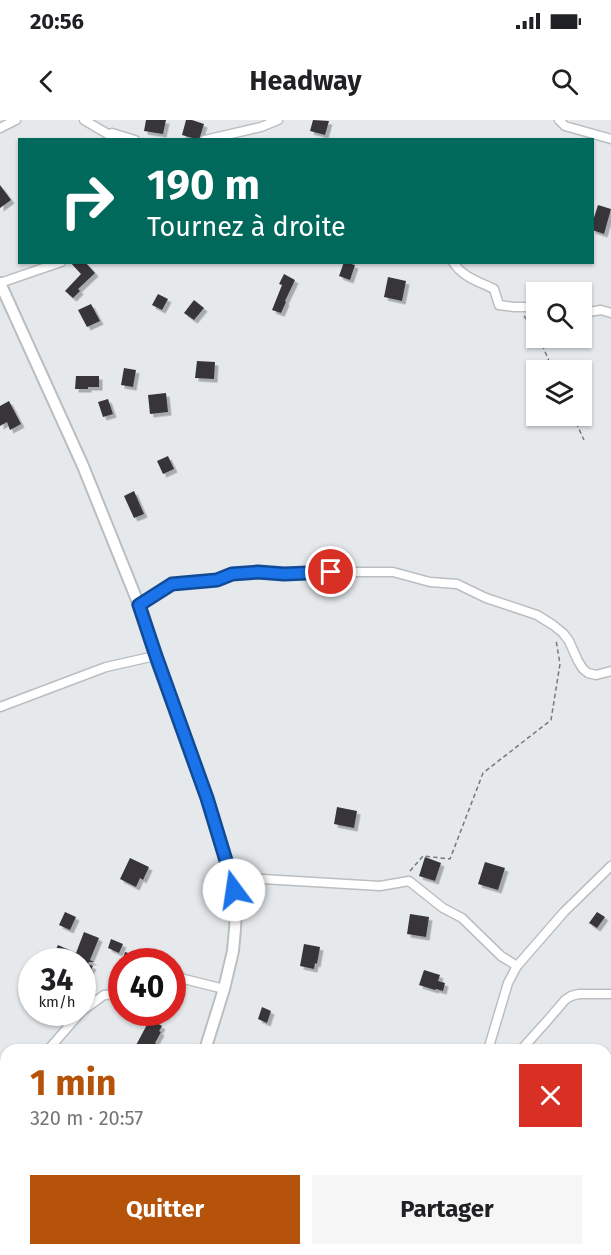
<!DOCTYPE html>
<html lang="fr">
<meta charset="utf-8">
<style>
body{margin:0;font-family:"Fira Sans",sans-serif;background:#f6f6f6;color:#202124;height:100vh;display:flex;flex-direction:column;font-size:22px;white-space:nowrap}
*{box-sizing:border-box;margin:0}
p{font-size:20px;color:#757577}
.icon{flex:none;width:33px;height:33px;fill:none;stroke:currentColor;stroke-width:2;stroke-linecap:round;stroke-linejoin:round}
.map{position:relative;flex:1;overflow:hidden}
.side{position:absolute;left:0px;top:924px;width:612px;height:212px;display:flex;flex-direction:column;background:#fff;border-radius:18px 18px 0 0;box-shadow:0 2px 4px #0004}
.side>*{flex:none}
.banner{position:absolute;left:18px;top:18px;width:576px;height:126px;border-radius:0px;box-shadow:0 2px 4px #0004;background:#00695c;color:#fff;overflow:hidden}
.controls{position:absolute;left:526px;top:162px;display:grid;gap:12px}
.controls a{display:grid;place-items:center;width:66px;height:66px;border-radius:0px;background:#fff;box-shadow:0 2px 4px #0004;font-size:30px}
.speed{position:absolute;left:18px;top:828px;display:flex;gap:12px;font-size:30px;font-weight:700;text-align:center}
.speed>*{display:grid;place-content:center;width:78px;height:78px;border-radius:50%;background:#fff;box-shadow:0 2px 4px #0004;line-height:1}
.speed small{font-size:15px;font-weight:400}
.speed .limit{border:9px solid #d22;background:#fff;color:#111}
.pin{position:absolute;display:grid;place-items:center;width:51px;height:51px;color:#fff;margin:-26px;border:3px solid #fff;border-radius:50%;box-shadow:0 2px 6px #0007}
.me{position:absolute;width:66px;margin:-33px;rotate:346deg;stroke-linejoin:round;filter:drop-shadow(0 0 4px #0008)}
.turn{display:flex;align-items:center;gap:21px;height:126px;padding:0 30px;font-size:27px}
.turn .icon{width:78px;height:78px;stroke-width:2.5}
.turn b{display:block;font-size:42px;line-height:51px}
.round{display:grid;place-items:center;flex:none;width:63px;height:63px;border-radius:0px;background:#f6f6f6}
.summary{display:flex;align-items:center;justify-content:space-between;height:102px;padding:0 30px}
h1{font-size:36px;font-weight:700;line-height:45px;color:#b45309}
.primary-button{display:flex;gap:12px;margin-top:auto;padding:12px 30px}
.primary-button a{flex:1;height:69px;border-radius:0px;background:#b45309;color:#fff;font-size:24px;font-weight:700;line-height:69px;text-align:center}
.primary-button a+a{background:#f6f6f6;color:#202124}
.status{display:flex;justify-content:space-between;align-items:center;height:42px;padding:0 30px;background:#fff;direction:ltr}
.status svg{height:16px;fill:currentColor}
header{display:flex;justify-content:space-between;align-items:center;height:78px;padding:0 30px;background:#fff;font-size:27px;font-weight:700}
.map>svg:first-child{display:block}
.building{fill:#383638;filter:url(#shadow)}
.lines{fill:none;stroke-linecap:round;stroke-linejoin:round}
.minor-casing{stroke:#bbbec1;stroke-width:11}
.tertiary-casing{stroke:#bbbec1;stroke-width:14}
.path{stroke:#76797b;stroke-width:1.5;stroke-dasharray:4.5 3;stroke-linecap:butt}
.minor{stroke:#fff;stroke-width:8}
.tertiary{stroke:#fff;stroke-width:10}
.route-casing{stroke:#114b97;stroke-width:15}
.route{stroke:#1a73e8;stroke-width:10}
</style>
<div class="status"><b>20:56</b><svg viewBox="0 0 49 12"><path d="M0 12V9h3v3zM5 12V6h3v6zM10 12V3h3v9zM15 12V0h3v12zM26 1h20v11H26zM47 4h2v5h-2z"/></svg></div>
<header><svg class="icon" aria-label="back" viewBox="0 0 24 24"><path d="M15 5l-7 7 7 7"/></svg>Headway<svg class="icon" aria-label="search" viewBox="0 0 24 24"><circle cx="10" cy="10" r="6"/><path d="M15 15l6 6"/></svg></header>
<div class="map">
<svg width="611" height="1135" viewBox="0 0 611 1135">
<defs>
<filter id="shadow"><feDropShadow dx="3.5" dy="3.5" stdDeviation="0" flood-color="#0004"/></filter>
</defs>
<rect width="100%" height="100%" fill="#e5e9ec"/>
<path class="building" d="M 146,0 L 166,0 L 163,14 L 144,11 Z
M 186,0 L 192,0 L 204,4 L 199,20 L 182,15 Z
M 313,0 L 329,1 L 325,15 L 310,11 Z
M 0,65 L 11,80 L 0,88 Z
M 598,85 L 611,89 L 604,114 L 592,110 L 592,104 Z
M 70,142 L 85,142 L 95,153 L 78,169 L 80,171 L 73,178 L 65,171 L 81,154 Z
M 344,142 L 355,145 L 350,160 L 339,156 Z
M 284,154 L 295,160 L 285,181 L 286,182 L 281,193 L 272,190 L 282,165 L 279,164 Z
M 388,157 L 406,161 L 402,181 L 384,177 Z
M 158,174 L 168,179 L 162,190 L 152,185 Z
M 194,180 L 204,188 L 194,200 L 184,193 Z
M 91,184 L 100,201 L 87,207 L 78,190 Z
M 197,241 L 215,242 L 214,259 L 195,258 Z
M 124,248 L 136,250 L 133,267 L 121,265 Z
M 76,256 L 99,256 L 99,267 L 88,267 L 88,269 L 75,269 Z
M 166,273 L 168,292 L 150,294 L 148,275 Z
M 108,279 L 113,294 L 103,297 L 98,282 Z
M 9,281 L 21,304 L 10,310 L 7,302 L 0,306 L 0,286 Z
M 168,336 L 174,349 L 163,354 L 157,341 Z
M 134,371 L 144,394 L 134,398 L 124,376 Z
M 337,687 L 357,691 L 354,708 L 334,704 Z
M 425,737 L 441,743 L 435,761 L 419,756 Z
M 130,738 L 149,747 L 143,760 L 140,758 L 136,767 L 120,759 Z
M 485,742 L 505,748 L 498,770 L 478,764 Z
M 65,792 L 76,797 L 70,810 L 59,805 Z
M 597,792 L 605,797 L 597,808 L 589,803 Z
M 410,794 L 429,797 L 426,817 L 407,814 Z
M 84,812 L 99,818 L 90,840 L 94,842 L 89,842 L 88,844 L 93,846 L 82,866 L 82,842 L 62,842 L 52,837 L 58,825 L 76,833 Z
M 111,819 L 123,824 L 119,833 L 108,828 Z
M 304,824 L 320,827 L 317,844 L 315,843 L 314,849 L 300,846 Z
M 125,832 L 136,835 L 137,832 L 161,840 L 160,842 L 122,842 Z
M 424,850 L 440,855 L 438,861 L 445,863 L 443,871 L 436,869 L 435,870 L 419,865 Z
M 262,887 L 271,891 L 267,903 L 258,899 Z
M 150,899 L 162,906 L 159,911 L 161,912 L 155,923 L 167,930 L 139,930 L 135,927 Z"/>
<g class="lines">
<g class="minor-casing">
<path id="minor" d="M 84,0 L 118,20
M 559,0 L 565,6 L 611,19
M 0,8 L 16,0
M 112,13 L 135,20
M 205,20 L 261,7 L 278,0
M 453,142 C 462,157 480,162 494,169 L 499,185 L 514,187 L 537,187
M 0,163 L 61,142
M 582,193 L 601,190 L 611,193
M 139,485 L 172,464 L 217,460 L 233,455 L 258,452 L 284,454 L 353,452 L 393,452 L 430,462 L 457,464 L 486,478 L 537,495 L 553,505 L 563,513 L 569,521 L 578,541 L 583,549 L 588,553 L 596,555 L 611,551
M 0,587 L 106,547 L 155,536
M 231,757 L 380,766 L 409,761 L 443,788 L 462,798 L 501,836 L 517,846
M 172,856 L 224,869
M 82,891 L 104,875 L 122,874
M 48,930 L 81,892
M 488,930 L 508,863 L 517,846 L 564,792 L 611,746
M 521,930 L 547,901 L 565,880 L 571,876 L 579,874 L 611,874
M 0,952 L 6,950
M 0,1045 L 6,1044
M 0,1058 L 6,1068
M 42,1130 L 46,1135
M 455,1130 L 461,1135"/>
</g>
<g class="tertiary-casing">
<path id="tertiary" d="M 0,163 L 83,346 L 139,485 L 155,536 L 207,678 L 231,757 L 236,790 L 235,809 L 233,831 L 224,869 L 205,930
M 134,1135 L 135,1130"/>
</g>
<path class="path" d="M 524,196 L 537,214
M 539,218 L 553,250
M 573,296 L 584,320
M 410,751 L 423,736 L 450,739 L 483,653 L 551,600 L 560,544 L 556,520"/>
<use href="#minor" class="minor"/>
<use href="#tertiary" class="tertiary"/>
</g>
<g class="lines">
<g class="route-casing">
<path id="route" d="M 234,770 L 231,757 L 207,678 L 156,536 L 139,485 L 172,464 L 217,460 L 232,454 L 258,452 L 284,454 L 331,452"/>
</g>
<use href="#route" class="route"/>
</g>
</svg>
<div class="controls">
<a><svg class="icon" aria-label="search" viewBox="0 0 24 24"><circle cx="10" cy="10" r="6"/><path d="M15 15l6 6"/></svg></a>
<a><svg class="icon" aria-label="layers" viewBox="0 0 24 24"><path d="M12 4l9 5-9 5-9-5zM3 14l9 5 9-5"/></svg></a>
</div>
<div class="speed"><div>34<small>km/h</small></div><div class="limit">40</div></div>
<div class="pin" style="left:331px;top:452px;background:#d93025"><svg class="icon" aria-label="arrive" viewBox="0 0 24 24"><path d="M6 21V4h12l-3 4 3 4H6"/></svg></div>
<svg class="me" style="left:234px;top:770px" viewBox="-20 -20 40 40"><circle r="19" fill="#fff"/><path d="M0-13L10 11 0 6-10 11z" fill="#1a73e8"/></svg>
<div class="banner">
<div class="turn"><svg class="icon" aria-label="right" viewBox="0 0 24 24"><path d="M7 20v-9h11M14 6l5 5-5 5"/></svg><div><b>190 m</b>Tournez à droite</div></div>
</div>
<section class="side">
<div class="summary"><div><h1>1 min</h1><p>320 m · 20:57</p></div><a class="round" style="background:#d93025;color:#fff"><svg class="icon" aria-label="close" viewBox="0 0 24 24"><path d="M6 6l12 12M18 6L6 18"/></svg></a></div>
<div class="primary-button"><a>Quitter</a><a>Partager</a></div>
</section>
</div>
